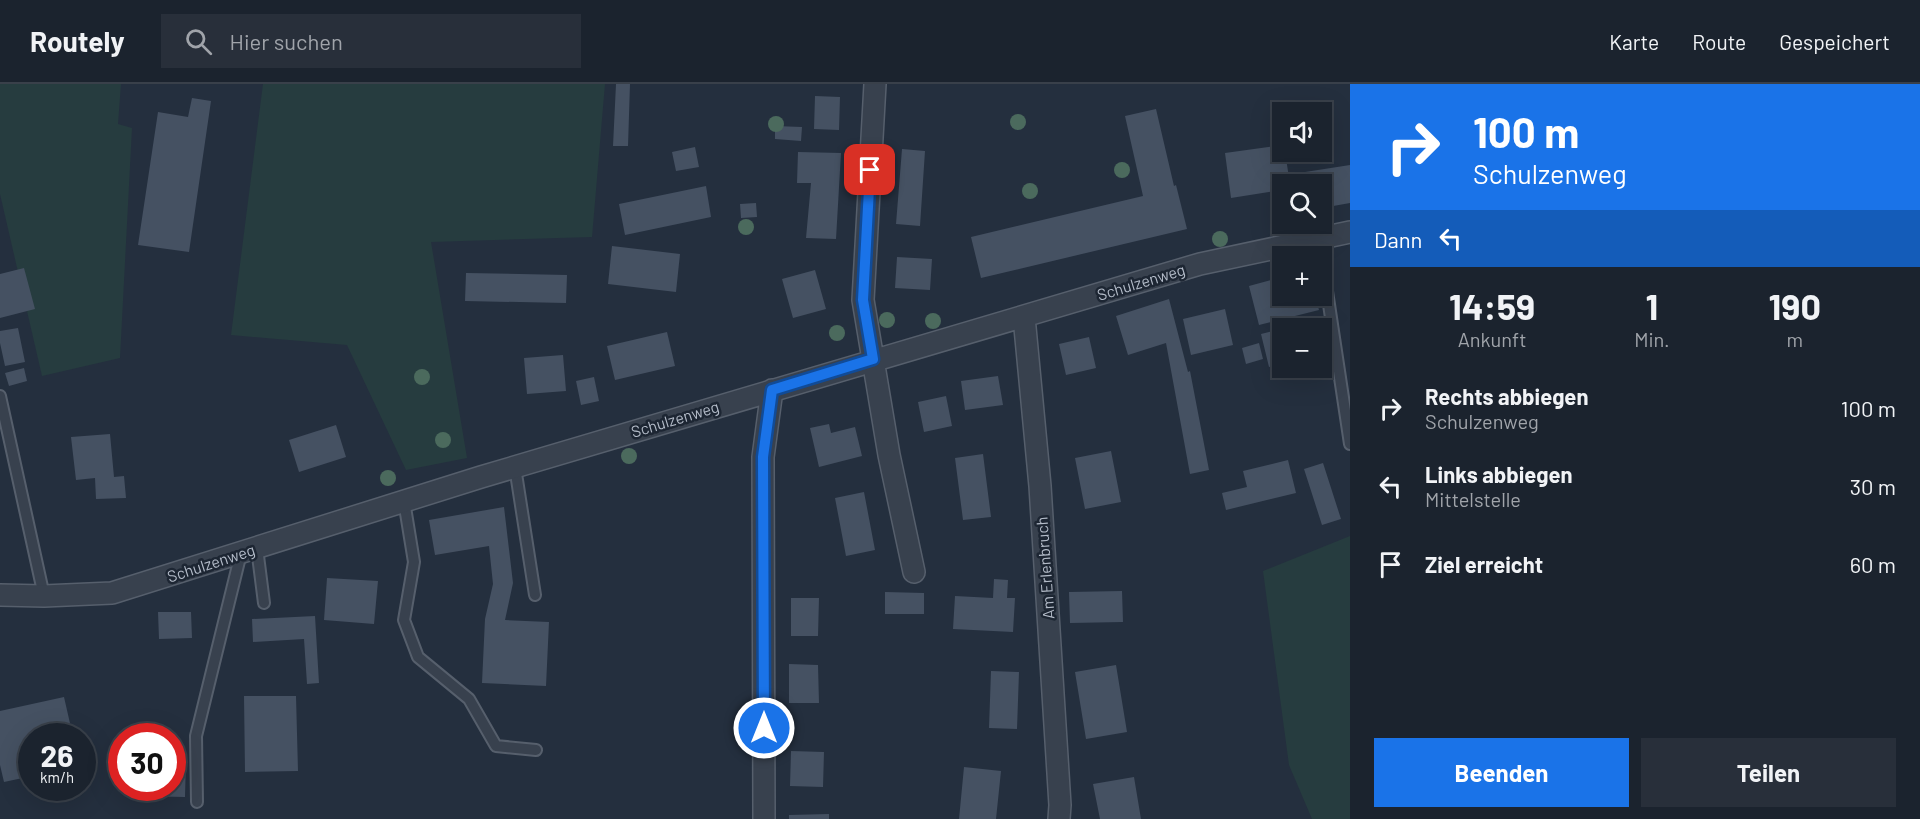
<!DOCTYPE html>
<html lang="de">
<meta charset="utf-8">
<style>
body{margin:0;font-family:Barlow,sans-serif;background:#282f3a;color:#f1f3f6;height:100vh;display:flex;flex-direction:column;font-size:22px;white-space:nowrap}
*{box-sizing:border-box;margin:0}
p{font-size:20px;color:#a0a4aa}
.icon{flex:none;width:33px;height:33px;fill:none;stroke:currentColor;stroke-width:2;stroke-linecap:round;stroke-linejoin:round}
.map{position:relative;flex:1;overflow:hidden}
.side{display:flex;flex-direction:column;background:#1b232e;width:570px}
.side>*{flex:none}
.guide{background:#1a73e8;color:#fff;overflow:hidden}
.fabs{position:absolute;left:1272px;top:18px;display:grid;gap:12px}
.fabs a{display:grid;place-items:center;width:60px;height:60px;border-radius:0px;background:#1b232e;box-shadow:0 6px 24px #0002,0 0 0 2px #39404a;font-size:30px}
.speed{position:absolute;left:18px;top:639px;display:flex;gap:12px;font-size:30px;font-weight:700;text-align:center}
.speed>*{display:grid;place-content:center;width:78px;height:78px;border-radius:50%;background:#1b232e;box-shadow:0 6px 24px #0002,0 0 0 2px #39404a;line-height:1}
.speed small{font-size:15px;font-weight:400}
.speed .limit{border:9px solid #d22;background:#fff;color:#111}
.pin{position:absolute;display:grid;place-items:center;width:51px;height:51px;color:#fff;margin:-26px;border-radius:12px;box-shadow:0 3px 9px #0006}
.me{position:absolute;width:66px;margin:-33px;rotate:0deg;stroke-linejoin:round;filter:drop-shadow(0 0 4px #0008)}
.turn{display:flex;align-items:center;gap:21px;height:126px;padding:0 24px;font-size:27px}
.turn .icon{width:78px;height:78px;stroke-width:2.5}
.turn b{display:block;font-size:42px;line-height:51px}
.then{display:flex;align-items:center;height:57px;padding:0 24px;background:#0003;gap:12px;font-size:22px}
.eta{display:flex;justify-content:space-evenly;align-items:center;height:102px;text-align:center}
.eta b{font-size:36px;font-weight:700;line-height:42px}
.button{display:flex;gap:12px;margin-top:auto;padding:12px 24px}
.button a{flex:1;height:69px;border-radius:0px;background:#1a73e8;color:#fff;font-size:24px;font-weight:700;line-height:69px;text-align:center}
.button a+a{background:#282f3a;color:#f1f3f6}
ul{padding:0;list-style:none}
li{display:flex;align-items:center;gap:18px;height:78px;padding:0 24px}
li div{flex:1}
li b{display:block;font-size:22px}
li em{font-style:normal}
header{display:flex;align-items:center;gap:36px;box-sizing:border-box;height:84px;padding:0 30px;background:#1b232e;border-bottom:2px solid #39404a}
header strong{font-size:28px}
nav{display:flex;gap:33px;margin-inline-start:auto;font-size:21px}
.search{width:420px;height:54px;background:#282f3a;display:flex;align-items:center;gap:15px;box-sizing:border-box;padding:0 21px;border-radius:0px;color:#a0a4aa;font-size:22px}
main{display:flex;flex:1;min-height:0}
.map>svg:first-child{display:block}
.green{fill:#263c3f}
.building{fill:#455162}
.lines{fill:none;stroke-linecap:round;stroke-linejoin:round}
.service-casing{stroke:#565f6c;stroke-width:14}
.minor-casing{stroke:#565f6c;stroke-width:24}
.service{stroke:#38414e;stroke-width:10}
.minor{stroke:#38414e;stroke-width:21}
.tree{fill:#4b6a5d}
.route-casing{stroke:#114b97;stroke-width:15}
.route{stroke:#1a73e8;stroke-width:10}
.labels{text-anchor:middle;stroke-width:5;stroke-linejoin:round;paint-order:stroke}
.street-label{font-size:16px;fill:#b4bcc9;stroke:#1d2633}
</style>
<header>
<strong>Routely</strong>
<div class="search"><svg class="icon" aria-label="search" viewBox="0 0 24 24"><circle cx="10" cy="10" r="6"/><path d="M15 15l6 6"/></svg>Hier suchen</div>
<nav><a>Karte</a><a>Route</a><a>Gespeichert</a></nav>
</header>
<main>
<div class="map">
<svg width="1350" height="735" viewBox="0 0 1350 735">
<rect width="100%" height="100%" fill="#242f3e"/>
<path class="green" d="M 0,0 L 121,0 L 118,40 L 132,44 L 120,274 L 42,292 L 0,110 Z
M 263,0 L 605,0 L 592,153 L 431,158 L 467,374 L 406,386 L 347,261 L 231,251 Z
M 1350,452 L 1350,735 L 1312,735 L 1289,681 L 1263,487 Z"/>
<path class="building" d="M 616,0 L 630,0 L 628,62 L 613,62 Z
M 815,12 L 840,13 L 839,46 L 814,45 Z
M 192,14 L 211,17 L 189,168 L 138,161 L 158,28 L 188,33 Z
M 1156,25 L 1174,102 L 1176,101 L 1187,145 L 981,194 L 971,153 L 1143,112 L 1125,32 Z
M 775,42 L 802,43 L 801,57 L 775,55 Z
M 1282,61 L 1282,68 L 1285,68 L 1290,100 L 1282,100 L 1282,106 L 1231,114 L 1225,69 Z
M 695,63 L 699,83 L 676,87 L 672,68 Z
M 902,65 L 925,67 L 920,142 L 896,140 Z
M 798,68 L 841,69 L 836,155 L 806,154 L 811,99 L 797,99 Z
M 1350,81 L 1350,119 L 1322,124 L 1322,100 L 1307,100 L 1305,88 Z
M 706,102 L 711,133 L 625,151 L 619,120 Z
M 756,119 L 757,133 L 741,134 L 740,120 Z
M 612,162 L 680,170 L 676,208 L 608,200 Z
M 897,173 L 932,175 L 930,206 L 895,204 Z
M 24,184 L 35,225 L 0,234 L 0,190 Z
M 815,186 L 826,225 L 793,234 L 782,195 Z
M 466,189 L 567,191 L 566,219 L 465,217 Z
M 1282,193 L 1282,212 L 1315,212 L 1319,226 L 1259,241 L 1249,202 Z
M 1169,215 L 1188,288 L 1190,287 L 1209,386 L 1190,390 L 1166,259 L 1128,271 L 1116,232 Z
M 1225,225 L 1233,261 L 1191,271 L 1183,235 Z
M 18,244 L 25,278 L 5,282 L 0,259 L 0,247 Z
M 1273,247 L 1281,280 L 1269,283 L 1261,250 Z
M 667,248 L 675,282 L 615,296 L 607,262 Z
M 1089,253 L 1096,284 L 1066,291 L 1059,260 Z
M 1259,259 L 1263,275 L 1246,280 L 1242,264 Z
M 563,271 L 566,307 L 527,310 L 524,274 Z
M 24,284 L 27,297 L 9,302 L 5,289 Z
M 998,292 L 1003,321 L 965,326 L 961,297 Z
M 594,293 L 599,317 L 581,321 L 576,297 Z
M 946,312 L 952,342 L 924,348 L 918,318 Z
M 829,340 L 831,349 L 855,343 L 862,372 L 819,383 L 810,344 Z
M 336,341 L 346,373 L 299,388 L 289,356 Z
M 110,350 L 114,393 L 124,392 L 126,414 L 96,415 L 95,394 L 76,396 L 71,353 Z
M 1111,367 L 1121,418 L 1085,425 L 1075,374 Z
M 983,370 L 991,433 L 963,436 L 955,374 Z
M 1288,376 L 1296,409 L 1226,426 L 1222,409 L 1247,403 L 1243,387 Z
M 1323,379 L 1341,435 L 1322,441 L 1304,385 Z
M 864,408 L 875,466 L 846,472 L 835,414 Z
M 504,423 L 513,499 L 505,536 L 549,538 L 546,602 L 482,599 L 485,535 L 493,500 L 489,462 L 435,471 L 429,436 Z
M 327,494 L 378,497 L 374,540 L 324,536 Z
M 994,495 L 1008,496 L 1007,514 L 1015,514 L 1013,548 L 953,545 L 955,512 L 993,514 Z
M 1122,507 L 1123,538 L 1070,539 L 1069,508 Z
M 885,508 L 924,509 L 924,530 L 885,530 Z
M 791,514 L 819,514 L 818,552 L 791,552 Z
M 158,528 L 191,528 L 192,554 L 159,555 Z
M 315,532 L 319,599 L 307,600 L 304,555 L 253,558 L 252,535 Z
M 789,580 L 818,581 L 819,619 L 789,619 Z
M 1116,581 L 1127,648 L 1086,655 L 1075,588 Z
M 991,587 L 1019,588 L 1017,645 L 989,644 Z
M 244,612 L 296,612 L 298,687 L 245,688 Z
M 64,613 L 72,648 L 51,652 L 32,652 L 32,692 L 4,698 L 0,681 L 0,627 Z
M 791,667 L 824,668 L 823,703 L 790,702 Z
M 172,676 L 186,676 L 185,713 L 138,712 L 139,704 L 172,704 Z
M 964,683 L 1001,687 L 996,735 L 959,735 Z
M 1134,693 L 1141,735 L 1100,735 L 1093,700 Z
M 829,730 L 829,735 L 789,735 L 789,731 Z"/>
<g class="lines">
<g class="service-casing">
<path id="service" d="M 1319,154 L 1350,360
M 0,312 L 44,512
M 515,383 L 535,511
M 404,417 L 414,478 L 404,536 L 418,573 L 469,615 L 496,662 L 536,666
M 257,464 L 264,519
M 197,718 L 196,652 L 241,469"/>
</g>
<g class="minor-casing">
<path id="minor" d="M 875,0 L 863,216 L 889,371 L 914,488
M 1024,233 L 1040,402 L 1060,721 L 1059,735
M 0,511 L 44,512 L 112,509 L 481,393 L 1200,180 L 1350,148
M 764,735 L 763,373 L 772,306"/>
</g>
<use href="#service" class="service"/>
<use href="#minor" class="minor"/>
</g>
<g class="tree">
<circle cx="1018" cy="38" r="8"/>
<circle cx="776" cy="40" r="8"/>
<circle cx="1122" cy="86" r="8"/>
<circle cx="1030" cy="107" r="8"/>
<circle cx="746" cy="143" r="8"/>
<circle cx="1220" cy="155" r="8"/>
<circle cx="887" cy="236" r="8"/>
<circle cx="933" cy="237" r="8"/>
<circle cx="837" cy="249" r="8"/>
<circle cx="422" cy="293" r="8"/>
<circle cx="443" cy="356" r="8"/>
<circle cx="629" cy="372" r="8"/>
<circle cx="388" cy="394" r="8"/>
</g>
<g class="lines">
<g class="route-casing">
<path id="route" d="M 764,644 L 763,373 L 772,306 L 873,275 L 863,216 L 870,86"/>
</g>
<use href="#route" class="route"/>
</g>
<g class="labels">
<g class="street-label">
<text transform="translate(1141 198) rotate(-17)" y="6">Schulzenweg</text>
<text transform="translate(675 335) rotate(-17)" y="6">Schulzenweg</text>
<text transform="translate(211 479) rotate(-18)" y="6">Schulzenweg</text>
<text transform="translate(1045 484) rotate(-94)" y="6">Am Erlenbruch</text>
</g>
</g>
</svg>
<div class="fabs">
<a><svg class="icon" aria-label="sound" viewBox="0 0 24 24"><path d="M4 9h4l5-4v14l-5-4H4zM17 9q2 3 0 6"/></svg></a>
<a><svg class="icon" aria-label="search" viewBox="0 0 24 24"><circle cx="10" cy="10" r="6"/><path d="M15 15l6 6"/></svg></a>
<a>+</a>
<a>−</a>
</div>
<div class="speed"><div>26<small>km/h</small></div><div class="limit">30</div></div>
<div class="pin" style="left:870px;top:86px;background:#d93025"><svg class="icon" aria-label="arrive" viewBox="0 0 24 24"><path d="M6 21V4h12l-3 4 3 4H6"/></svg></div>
<svg class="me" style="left:764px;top:644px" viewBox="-20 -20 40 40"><circle r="17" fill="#1a73e8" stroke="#fff" stroke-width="3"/><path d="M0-11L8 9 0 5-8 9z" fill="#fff"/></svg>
</div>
<section class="side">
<div class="guide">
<div class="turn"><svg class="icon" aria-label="right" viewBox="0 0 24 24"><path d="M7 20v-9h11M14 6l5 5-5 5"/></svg><div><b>100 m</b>Schulzenweg</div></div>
<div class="then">Dann<svg class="icon" aria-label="left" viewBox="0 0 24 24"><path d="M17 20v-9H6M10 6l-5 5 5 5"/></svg></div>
</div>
<div class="eta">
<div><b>14:59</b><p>Ankunft</p></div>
<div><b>1</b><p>Min.</p></div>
<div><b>190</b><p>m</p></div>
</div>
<ul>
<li><svg class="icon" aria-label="right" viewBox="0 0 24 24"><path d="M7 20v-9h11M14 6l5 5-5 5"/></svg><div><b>Rechts abbiegen</b><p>Schulzenweg</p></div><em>100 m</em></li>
<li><svg class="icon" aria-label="left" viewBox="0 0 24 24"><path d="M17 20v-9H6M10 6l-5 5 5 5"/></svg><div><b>Links abbiegen</b><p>Mittelstelle</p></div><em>30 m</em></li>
<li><svg class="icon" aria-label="arrive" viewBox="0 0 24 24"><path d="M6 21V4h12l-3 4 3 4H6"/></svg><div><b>Ziel erreicht</b></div><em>60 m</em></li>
</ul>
<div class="button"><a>Beenden</a><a>Teilen</a></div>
</section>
</main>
